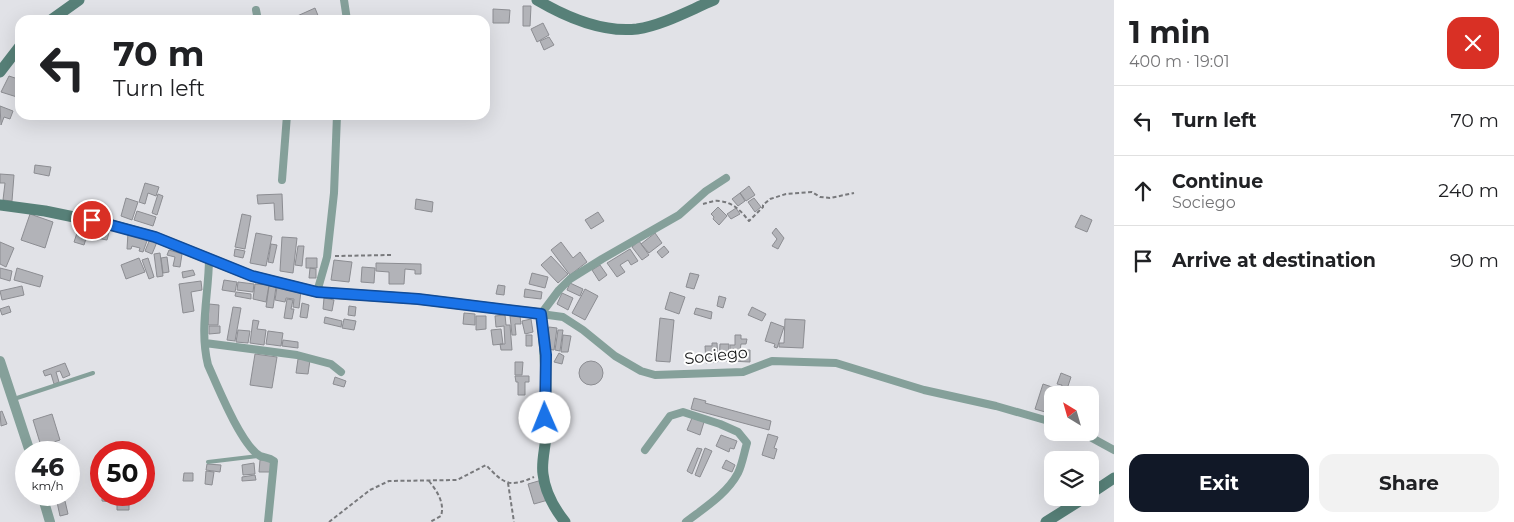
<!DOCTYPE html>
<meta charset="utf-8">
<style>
body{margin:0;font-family:Montserrat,sans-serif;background:#f2f2f2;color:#202124;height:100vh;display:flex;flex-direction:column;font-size:19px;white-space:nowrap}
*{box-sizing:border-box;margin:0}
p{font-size:16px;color:#757577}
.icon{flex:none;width:28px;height:28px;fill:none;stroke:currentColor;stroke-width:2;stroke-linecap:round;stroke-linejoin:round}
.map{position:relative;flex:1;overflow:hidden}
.details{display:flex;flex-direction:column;background:#fff;width:400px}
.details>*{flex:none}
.hud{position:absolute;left:15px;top:15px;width:475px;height:105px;border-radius:15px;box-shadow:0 5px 20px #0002;background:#fff;color:#202124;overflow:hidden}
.needle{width:32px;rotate:323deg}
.tools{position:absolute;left:1044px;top:386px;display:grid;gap:10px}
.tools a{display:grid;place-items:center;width:55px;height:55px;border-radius:10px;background:#fff;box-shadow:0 5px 20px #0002;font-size:25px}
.speed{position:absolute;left:15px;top:441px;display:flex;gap:10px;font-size:25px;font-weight:700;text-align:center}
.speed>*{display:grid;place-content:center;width:65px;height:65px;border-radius:50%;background:#fff;box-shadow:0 5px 20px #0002;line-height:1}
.speed small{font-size:12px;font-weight:400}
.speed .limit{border:8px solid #d22;background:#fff;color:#111}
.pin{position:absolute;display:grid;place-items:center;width:42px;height:42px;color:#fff;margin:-21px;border:2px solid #fff;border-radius:50%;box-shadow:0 1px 5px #0007}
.me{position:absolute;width:55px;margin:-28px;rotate:359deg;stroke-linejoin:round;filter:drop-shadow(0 0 4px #0008)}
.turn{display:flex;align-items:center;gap:18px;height:105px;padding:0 15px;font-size:22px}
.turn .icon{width:65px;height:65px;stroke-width:2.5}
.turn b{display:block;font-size:35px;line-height:42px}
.round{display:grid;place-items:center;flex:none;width:52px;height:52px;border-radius:15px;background:#f2f2f2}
.overview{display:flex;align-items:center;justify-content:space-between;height:85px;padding:0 15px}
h1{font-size:30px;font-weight:700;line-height:38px}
.button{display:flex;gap:10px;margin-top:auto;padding:10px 15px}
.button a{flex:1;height:58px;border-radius:15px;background:#111827;color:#fff;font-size:20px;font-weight:700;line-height:58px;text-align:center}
.button a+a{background:#f2f2f2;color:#202124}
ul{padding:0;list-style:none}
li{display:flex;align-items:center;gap:15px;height:70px;padding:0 15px;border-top:1px solid #e0e0e0}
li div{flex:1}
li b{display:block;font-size:19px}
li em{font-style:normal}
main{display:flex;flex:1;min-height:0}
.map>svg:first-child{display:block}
.building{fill:#b2b3b8;stroke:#8c8d92}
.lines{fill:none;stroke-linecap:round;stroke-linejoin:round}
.path{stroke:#78797c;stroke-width:2;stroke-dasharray:4 2.5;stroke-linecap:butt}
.service{stroke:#85a09a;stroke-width:4}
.minor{stroke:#85a09a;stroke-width:8}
.tertiary{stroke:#85a09a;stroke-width:10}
.secondary{stroke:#578078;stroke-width:11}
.route-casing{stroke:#114b97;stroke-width:12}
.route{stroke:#1a73e8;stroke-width:9}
.labels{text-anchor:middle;stroke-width:4;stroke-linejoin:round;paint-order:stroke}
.street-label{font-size:16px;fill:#171819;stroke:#fff}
</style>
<main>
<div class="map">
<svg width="1114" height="522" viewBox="0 0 1114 522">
<rect width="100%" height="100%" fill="#e1e2e7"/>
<path class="building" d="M 523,6 L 531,6 L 530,26 L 523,26 Z
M 315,8 L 319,18 L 314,20 L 297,20 L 295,17 Z
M 493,9 L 510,10 L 509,23 L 493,23 Z
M 543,23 L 549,35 L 537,42 L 531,29 Z
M 549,37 L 554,45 L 544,50 L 540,41 Z
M 9,76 L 18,79 L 17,97 L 1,92 Z
M 0,106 L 13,111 L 10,119 L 4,117 L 1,125 Z
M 35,165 L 51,167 L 49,176 L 34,173 Z
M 0,174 L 14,175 L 12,201 L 3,200 L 5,183 L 0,183 Z
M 145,183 L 159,187 L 156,196 L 148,193 L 145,204 L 139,202 Z
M 749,186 L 755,195 L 746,201 L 740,193 Z
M 740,193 L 745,201 L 738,206 L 732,199 Z
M 158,194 L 163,196 L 157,215 L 152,213 Z
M 282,194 L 283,220 L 275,220 L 274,203 L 258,204 L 257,195 Z
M 126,198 L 138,202 L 132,220 L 121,216 Z
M 754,198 L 761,207 L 755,212 L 748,202 Z
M 416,199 L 433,202 L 432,212 L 415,209 Z
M 718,207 L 727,216 L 719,225 L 713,219 L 714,217 L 711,214 Z
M 736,208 L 740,214 L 731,219 L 727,214 Z
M 137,211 L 156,217 L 153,226 L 134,220 Z
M 598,212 L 604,221 L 591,229 L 585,220 Z
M 30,214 L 53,222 L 45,248 L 21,240 Z
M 242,214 L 251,216 L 245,249 L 235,247 Z
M 1081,215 L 1092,220 L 1087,232 L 1075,227 Z
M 99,226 L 110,229 L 107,240 L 96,238 Z
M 776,228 L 784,238 L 778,249 L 772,246 L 777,239 L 772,233 Z
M 78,230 L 88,232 L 84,245 L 74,242 Z
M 128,233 L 148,238 L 143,252 L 139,251 L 140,248 L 132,246 L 131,249 L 127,249 Z
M 256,233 L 272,236 L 266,266 L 250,263 Z
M 655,233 L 662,243 L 649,253 L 641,244 Z
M 282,237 L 297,238 L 293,273 L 280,271 Z
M 150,239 L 157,242 L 152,254 L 145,251 Z
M 639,241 L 649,255 L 642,260 L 632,247 Z
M 0,242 L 14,248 L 6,267 L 0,264 Z
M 561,242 L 573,258 L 580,252 L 587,262 L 570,275 L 551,250 Z
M 271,244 L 277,245 L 273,263 L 268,262 Z
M 298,246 L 304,246 L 302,266 L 295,265 Z
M 664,246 L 669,252 L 662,258 L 657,252 Z
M 235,249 L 245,251 L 243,258 L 234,256 Z
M 630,249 L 638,261 L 631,265 L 628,260 L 620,265 L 625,272 L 617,277 L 607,263 Z
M 169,250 L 182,254 L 180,267 L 173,266 L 175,257 L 167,255 Z
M 160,253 L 163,276 L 157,277 L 154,254 Z
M 551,256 L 568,274 L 558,283 L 541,265 Z
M 167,257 L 169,272 L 163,273 L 161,258 Z
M 139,258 L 145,272 L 126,279 L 121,265 Z
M 148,258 L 154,277 L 149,279 L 142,260 Z
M 306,258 L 317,258 L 317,268 L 306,268 Z
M 334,260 L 352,262 L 349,282 L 331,280 Z
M 376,263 L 421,264 L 421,274 L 415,274 L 415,270 L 405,269 L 404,284 L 389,284 L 389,272 L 376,271 Z
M 600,265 L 607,275 L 599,281 L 592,270 Z
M 362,267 L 375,268 L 374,283 L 361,282 Z
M 0,268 L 12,271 L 10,281 L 0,278 Z
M 17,268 L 43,276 L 40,287 L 14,280 Z
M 310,268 L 316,269 L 316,278 L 309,278 Z
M 193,270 L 195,275 L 183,278 L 182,272 Z
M 532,273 L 548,277 L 545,288 L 529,284 Z
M 690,273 L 699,275 L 694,289 L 686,287 Z
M 224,280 L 237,282 L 235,292 L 222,290 Z
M 201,281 L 202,290 L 191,292 L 194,311 L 183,313 L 179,284 Z
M 238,282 L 254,284 L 253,292 L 237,290 Z
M 570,283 L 583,289 L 580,296 L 567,290 Z
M 255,284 L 269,285 L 266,302 L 253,299 Z
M 498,285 L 505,286 L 504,295 L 496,294 Z
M 22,286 L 24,295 L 2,300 L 0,291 Z
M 269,286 L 276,287 L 273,308 L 266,307 Z
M 277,287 L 301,291 L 299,308 L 293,307 L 294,299 L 286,298 L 285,302 L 275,300 Z
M 525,289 L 542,292 L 541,299 L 524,297 Z
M 585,289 L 598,296 L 585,320 L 572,313 Z
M 236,292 L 251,294 L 251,299 L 235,296 Z
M 670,292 L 685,297 L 679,314 L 665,309 Z
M 562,293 L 573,298 L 568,310 L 557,304 Z
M 719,296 L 726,298 L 723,308 L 717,306 Z
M 324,298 L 334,300 L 332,311 L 323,309 Z
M 287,299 L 293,300 L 291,309 L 294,309 L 292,319 L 284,318 Z
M 302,303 L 309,305 L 307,318 L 300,317 Z
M 209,304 L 219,305 L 218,325 L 208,325 Z
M 9,306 L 11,312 L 2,315 L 0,309 Z
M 349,306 L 356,307 L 355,316 L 348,315 Z
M 233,307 L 241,308 L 235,341 L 227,340 Z
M 752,307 L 766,314 L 762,321 L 748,315 Z
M 696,308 L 712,312 L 711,319 L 694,314 Z
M 464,313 L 475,314 L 475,325 L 463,324 Z
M 505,315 L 506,325 L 510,325 L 512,350 L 501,350 L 500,344 L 505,344 L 504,326 L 496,327 L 495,316 Z
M 476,316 L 486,316 L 486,329 L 476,330 Z
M 510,316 L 520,316 L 521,324 L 515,324 L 516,335 L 512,335 Z
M 325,317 L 342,321 L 341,327 L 324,323 Z
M 660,318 L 674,320 L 670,362 L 656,361 Z
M 344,319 L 356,321 L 354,330 L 342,328 Z
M 531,319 L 533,332 L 525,334 L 522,321 Z
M 785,319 L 805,320 L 803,348 L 779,347 L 779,343 L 784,343 Z
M 253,320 L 259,321 L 257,329 L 266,330 L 264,345 L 250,343 Z
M 771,322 L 784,327 L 777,348 L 774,347 L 775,344 L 765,341 Z
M 209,326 L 220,326 L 220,333 L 209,334 Z
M 549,327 L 557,328 L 554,350 L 545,349 Z
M 501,329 L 503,344 L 493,345 L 491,330 Z
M 238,330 L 250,331 L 248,343 L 236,342 Z
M 558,330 L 563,330 L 560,351 L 555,350 Z
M 268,331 L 283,333 L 281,346 L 266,344 Z
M 526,335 L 532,335 L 532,346 L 526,346 Z
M 563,335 L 571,336 L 568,352 L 561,352 Z
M 735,335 L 741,335 L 741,339 L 747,339 L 746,344 L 741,344 L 740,350 L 750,350 L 750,362 L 730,361 L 730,345 L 735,345 Z
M 283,340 L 298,342 L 298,348 L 282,346 Z
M 712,343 L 717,343 L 718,362 L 706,363 L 705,346 L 712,346 Z
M 720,344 L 729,344 L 728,361 L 719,360 Z
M 559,353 L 564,356 L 562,364 L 554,362 Z
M 255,354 L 277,357 L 272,388 L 250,385 Z
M 298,359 L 310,360 L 308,374 L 296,373 Z
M579 373a12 12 0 1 1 24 0a12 12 0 1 1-24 0Z
M 515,362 L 523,362 L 522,375 L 515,375 Z
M 65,363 L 70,375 L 63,378 L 60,371 L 56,372 L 59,382 L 54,384 L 51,374 L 45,376 L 43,371 Z
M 1061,373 L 1071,377 L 1065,395 L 1052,395 L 1052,414 L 1035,409 L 1043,384 L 1061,390 L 1062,385 L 1057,384 Z
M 515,376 L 529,376 L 529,382 L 525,382 L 525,395 L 518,395 L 518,382 L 516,382 Z
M 335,377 L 346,381 L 344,387 L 333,384 Z
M 694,398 L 706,401 L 705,403 L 771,421 L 769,430 L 691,409 Z
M 2,411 L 7,424 L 1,426 L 0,412 Z
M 52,414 L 60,440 L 41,446 L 33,420 Z
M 692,418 L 704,422 L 700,435 L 687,430 Z
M 768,434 L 778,437 L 774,448 L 777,449 L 774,459 L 762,455 Z
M 721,435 L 737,441 L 734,449 L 730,448 L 729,452 L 716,446 Z
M 697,448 L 702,449 L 692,474 L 687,471 Z
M 705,448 L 712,451 L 700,477 L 695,475 Z
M 260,460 L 271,460 L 271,472 L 259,472 Z
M 726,460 L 735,465 L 732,472 L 722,468 Z
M 254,463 L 255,474 L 243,475 L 242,465 Z
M 207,464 L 221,465 L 220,472 L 206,470 Z
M 206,471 L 214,472 L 212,485 L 205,484 Z
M 184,473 L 193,473 L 193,481 L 183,481 Z
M 255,475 L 256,480 L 242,481 L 242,477 Z
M 542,480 L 548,500 L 534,504 L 528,484 Z
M 102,495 L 115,495 L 114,502 L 102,501 Z
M 122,496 L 129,496 L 129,510 L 117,510 L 117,502 L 122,502 Z
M 65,501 L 68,514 L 60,516 L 57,502 Z"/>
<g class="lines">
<path class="path" d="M 703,204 C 708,203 714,200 719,201 C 733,202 741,211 749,221 L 763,207 L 763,205 L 770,199 L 786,194 L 812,192 L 820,197 L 830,198 L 854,193
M 335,256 L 391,255
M 429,481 C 437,491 445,503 441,516 L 430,522
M 508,483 L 514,522
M 329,522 L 370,490 L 389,481 L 457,480 L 486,465 C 504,484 509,488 534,477"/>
<path class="service" d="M 14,399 L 93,373
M 208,462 L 258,456"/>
<path class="minor" d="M 344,0 L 347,20
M 256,10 L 258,20
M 726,178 L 706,191 L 679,215 L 602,259 L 570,279 L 559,290 L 541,314 L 563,317 L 583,330 L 615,356 L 641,371 L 655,375 L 743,372 L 772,361 L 836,363 L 924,390 L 996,406 L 1052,422
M 282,180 L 287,115
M 209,258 C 209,294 199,328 208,365 C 217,385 241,445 260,456 C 265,458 269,457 274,461 L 268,522
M 317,292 L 327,257 L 334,193 L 337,115
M 205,343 L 297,355 L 331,364 L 341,372
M 1081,432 L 1114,450
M 645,450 L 670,416 L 683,412 L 720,424 L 738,432 L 747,443 C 744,453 742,465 738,473 C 727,494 704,508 686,522"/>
<path class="tertiary" d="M 0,361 L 30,452
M 42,495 L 50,522"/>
<path class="secondary" d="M 537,0 C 566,17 602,33 637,29 C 663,25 690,10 714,0
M 51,20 L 79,0
M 0,72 L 20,46
M 0,205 L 45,211 L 108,224 L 155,237 L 252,276 L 317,292 L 418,299 L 541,314 C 547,353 546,393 546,433 C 546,446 541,461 543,474 C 545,493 554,508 565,522
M 1090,494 L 1114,478
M 1046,522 L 1084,498"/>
</g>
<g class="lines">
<g class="route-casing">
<path id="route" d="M 92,220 L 155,237 L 252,276 L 317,292 L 418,299 L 541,314 L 546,355 L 545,418"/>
</g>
<use href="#route" class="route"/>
</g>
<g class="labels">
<g class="street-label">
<text transform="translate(716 355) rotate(-6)" y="6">Sociego</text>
</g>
</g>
</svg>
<div class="tools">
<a><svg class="needle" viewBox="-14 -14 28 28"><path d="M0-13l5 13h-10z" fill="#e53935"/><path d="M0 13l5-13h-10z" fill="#757577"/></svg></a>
<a><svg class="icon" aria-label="layers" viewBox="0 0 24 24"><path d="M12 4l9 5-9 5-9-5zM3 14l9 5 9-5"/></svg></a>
</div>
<div class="speed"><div>46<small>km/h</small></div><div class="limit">50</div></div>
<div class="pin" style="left:92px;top:220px;background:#d93025"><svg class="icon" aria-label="arrive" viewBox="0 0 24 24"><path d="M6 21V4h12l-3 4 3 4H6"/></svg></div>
<svg class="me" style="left:545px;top:418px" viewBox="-20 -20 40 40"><circle r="19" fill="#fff"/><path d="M0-13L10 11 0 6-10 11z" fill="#1a73e8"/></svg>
<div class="hud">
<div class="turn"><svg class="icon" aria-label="left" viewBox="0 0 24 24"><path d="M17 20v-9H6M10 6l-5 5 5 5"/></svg><div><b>70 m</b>Turn left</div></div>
</div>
</div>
<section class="details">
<div class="overview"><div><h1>1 min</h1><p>400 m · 19:01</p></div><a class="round" style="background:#d93025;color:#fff"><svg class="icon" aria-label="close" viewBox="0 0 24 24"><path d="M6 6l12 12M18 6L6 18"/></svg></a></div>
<ul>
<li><svg class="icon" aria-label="left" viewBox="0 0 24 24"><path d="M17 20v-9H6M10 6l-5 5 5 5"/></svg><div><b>Turn left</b></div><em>70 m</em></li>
<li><svg class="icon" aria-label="ahead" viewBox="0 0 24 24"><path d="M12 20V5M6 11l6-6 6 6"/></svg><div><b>Continue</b><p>Sociego</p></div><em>240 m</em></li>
<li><svg class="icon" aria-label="arrive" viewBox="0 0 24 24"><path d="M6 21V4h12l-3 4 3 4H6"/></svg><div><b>Arrive at destination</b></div><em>90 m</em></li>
</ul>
<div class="button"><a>Exit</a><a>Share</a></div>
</section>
</main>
